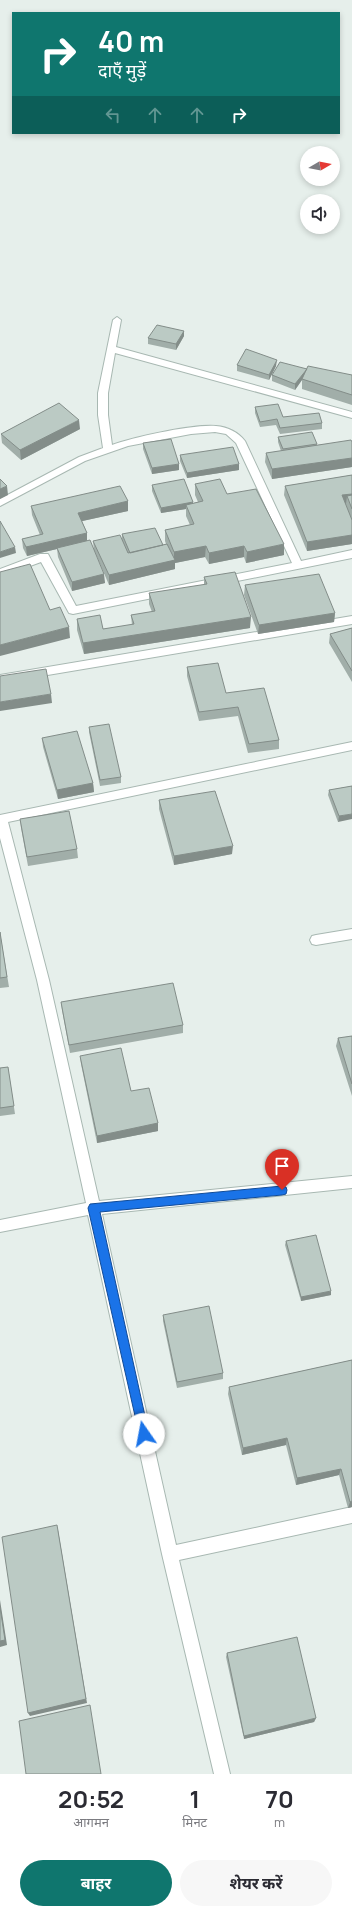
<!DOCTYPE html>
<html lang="hi">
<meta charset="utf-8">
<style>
body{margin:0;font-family:Manrope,"Noto Sans Devanagari",sans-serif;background:#f7f7f7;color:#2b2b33;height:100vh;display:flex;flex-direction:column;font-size:15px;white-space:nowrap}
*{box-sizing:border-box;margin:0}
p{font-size:13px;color:#7c7c81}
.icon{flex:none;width:22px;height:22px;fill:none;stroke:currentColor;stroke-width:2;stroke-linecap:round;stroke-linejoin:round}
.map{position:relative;height:1774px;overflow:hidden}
.panel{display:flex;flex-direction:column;background:#fff;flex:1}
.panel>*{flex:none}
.top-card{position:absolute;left:12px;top:12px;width:328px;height:122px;border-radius:0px;box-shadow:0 2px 6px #0003;background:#0f766e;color:#fff;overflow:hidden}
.needle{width:26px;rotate:80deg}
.tools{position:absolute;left:300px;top:146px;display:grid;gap:8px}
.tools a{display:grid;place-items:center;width:40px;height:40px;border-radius:50%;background:#fff;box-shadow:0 2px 6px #0003;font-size:20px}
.pin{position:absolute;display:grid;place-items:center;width:34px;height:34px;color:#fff;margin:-41px -17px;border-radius:50% 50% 50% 0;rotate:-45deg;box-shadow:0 0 4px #0007}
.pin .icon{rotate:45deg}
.me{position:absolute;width:44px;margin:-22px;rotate:348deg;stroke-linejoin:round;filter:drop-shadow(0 0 3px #0008)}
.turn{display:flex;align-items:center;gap:14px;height:84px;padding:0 20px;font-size:18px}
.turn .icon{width:52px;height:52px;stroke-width:2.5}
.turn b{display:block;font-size:28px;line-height:34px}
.lanes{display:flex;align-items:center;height:38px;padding:0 20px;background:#0003;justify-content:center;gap:20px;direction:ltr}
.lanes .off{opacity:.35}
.eta{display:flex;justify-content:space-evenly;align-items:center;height:68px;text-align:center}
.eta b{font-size:24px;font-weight:700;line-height:28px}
.cta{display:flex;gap:8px;margin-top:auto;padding:8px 20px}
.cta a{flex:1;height:46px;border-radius:24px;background:#0f766e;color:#fff;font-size:16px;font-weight:700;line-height:46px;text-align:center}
.cta a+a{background:#f7f7f7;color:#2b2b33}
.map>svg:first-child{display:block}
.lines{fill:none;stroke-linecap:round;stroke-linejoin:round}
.minor-casing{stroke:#a8b8b2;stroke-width:2}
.minor{fill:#fff;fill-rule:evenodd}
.wall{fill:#a1aea9}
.shaded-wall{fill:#838d89}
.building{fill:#bbcac4;stroke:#838d89}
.route{fill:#1a73e8;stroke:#114b97}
</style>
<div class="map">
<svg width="352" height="1774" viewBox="0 0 352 1774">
<rect width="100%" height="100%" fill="#e6efeb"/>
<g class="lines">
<g class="minor-casing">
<path id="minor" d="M 117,317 L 121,320 L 116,347 L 352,412 L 352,418 L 115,353 L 108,393 L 108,415 L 112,445 C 134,437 194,424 216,426 C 227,427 238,432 245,441 L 301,561 L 352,550 L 352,558 L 73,614 L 69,613 L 41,562 L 0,577 L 0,569 L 40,554 L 48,554 L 76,606 L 292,563 L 236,443 L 226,434 L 215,432 L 191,434 L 128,446 L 85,461 L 0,506 L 0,499 L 79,457 L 103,448 L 98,415 L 98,393 L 113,320 Z
M 352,616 L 352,624 L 0,683 L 0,675 Z
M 352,742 L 352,750 L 8,822 L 49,980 L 99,1201 L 352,1176 L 352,1188 L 102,1214 L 176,1545 L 352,1507 L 352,1523 L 179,1560 L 230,1774 L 214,1774 L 162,1554 L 88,1215 L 0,1232 L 0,1220 L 86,1203 L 37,980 L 0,838 L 0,815 Z
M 352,929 L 352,939 L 316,945 L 312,944 L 310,940 L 312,936 L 316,935 Z"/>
</g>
<use href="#minor" class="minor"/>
</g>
<path class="wall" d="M 184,331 L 184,336 L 176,350 L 148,344 L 148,338 Z
M 237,365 L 276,366 L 269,380 L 237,371 Z
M 307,369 L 352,375 L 352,405 L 302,389 L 302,380 L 295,390 L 272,381 L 272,375 Z
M 255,407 L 283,417 L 322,423 L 322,429 L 280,434 L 276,425 L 260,427 L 255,413 Z
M 80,429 L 21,460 L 2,443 L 1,434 Z
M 278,437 L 317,444 L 317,445 L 352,442 L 352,467 L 272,479 L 265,462 L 266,453 L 281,451 L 278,442 Z
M 143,443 L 179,470 L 152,474 L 143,449 Z
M 180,455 L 239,470 L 187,478 L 180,461 Z
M 352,475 L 352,544 L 307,551 L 284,495 L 285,486 Z
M 195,484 L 227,494 L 284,555 L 246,563 L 244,557 L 209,564 L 205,557 L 175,563 L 175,569 L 109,585 L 95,552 L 105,583 L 72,591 L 58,557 L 57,549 L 27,556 L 23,548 L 22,539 L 40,535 L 32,515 L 31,506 L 128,501 L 128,511 L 82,521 L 87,533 L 87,541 L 94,550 L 93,541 L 125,547 L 122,540 L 122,534 L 163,545 L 166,544 L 165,541 L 165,530 L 190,525 L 186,516 L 186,509 L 161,513 L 152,491 L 152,485 L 193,503 L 198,502 L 195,495 Z
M 204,577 L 250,628 L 84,654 L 77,630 L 77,619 L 103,629 L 132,625 L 131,615 L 152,612 L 149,604 L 149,593 L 204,585 Z
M 245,585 L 335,613 L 334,622 L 258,634 L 244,595 Z
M 352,628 L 352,682 L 329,643 L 330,634 Z
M 187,667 L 226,693 L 279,740 L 279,749 L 248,753 L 238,716 L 199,721 L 187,676 Z
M 89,727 L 121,777 L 121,783 L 100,786 L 89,732 Z
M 42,738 L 93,783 L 94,792 L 58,799 L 43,747 Z
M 352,786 L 338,822 L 328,795 L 329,790 Z
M 159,800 L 232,854 L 174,865 L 159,809 Z
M 20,819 L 77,849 L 78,858 L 28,866 L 21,828 Z
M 0,932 L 9,987 L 0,988 Z
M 61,1002 L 183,1025 L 183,1033 L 70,1053 L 62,1010 Z
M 352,1036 L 352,1096 L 336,1046 L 338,1038 Z
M 80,1056 L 131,1091 L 158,1123 L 158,1131 L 97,1143 L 81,1064 Z
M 8,1067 L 15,1114 L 0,1116 L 0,1068 Z
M 286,1241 L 331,1295 L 301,1301 L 285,1245 Z
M 163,1315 L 223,1373 L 223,1379 L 177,1388 L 163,1321 Z
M 352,1360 L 352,1507 L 348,1508 L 339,1475 L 296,1485 L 286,1445 L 242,1455 L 228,1394 L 229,1387 Z
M 227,1653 L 316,1718 L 314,1722 L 244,1739 L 226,1657 Z"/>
<path class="shaded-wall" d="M 184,331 L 184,336 L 176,350 L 176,344 Z
M 277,360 L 276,366 L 269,380 L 269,375 Z
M 307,369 L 306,374 L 295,390 L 295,384 Z
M 79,420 L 80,429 L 21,460 L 20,450 Z
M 352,458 L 352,467 L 272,479 L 272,469 Z
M 179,464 L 179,470 L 152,474 L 152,468 Z
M 239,464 L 239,470 L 187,478 L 187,473 Z
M 7,486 L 8,495 L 0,499 L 0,489 Z
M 352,494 L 352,503 L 347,496 L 346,504 L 341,504 L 342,495 Z
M 128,501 L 128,511 L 78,522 L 78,513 Z
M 193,502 L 193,507 L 186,505 L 186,509 L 161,513 L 161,508 Z
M 87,533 L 87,542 L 27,556 L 26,547 Z
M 352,535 L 352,544 L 307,551 L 307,542 Z
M 284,544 L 284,555 L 246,563 L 247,552 Z
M 206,546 L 205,557 L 175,563 L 175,569 L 109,585 L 109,575 L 174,560 L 174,552 Z
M 244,546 L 244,557 L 209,564 L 209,553 Z
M 15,547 L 16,553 L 0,558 L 0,552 Z
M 104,574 L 105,583 L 72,591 L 72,582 Z
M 335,613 L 334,622 L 258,634 L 259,625 Z
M 251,617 L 250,628 L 84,654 L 83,643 Z
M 69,627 L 70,638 L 0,656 L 0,645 Z
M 51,694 L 52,703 L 0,711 L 0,702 Z
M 93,783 L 94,792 L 58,799 L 57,790 Z
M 352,814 L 352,819 L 338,822 L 339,816 Z
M 233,846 L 232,854 L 174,865 L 174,856 Z
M 158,1123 L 158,1131 L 97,1143 L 97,1136 Z
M 331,1291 L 331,1295 L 301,1301 L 301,1297 Z
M 287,1438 L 286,1445 L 242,1455 L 243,1448 Z
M 341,1469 L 339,1475 L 296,1485 L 297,1478 Z
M 352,1501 L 352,1507 L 348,1508 L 350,1502 Z
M 58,1530 L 87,1703 L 30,1716 L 28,1713 Z
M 0,1600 L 7,1645 L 0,1647 Z
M 316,1718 L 314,1722 L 244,1739 L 244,1736 Z"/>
<path class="building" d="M 157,325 L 184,331 L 176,344 L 148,338 Z
M 246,349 L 277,360 L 269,375 L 237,365 Z
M 280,362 L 307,369 L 295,384 L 272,375 Z
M 308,366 L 352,375 L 352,395 L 302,379 Z
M 59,403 L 79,420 L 20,450 L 1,434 Z
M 278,404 L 283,417 L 319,413 L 322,423 L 280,428 L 277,419 L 260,422 L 255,407 Z
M 312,432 L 317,444 L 283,449 L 278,437 Z
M 171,439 L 179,464 L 152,468 L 143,443 Z
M 351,440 L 352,442 L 352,458 L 272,469 L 266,453 Z
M 233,447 L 239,464 L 187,473 L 180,455 Z
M 352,475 L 352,494 L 342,495 L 352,520 L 352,535 L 307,542 L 285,486 Z
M 0,479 L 7,486 L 0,489 Z
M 184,479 L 193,502 L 161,508 L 152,485 Z
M 220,479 L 227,494 L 256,489 L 284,544 L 247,552 L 244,546 L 209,553 L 206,546 L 174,552 L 165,530 L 194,524 L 186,505 L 203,501 L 195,484 Z
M 120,486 L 128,501 L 78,513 L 87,533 L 26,547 L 22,539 L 43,534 L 31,506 Z
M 352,495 L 352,509 L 347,496 Z
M 0,521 L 15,547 L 0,552 Z
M 155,528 L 163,545 L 130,553 L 122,534 Z
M 120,535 L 128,553 L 167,544 L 175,560 L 109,575 L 93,541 Z
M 90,540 L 104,574 L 72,582 L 57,548 Z
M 30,564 L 50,610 L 60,607 L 69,627 L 0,645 L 0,572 Z
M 235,572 L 251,617 L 83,643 L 77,619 L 100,615 L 103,629 L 134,624 L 131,615 L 155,611 L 149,593 L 207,584 L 204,577 Z
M 319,574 L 335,613 L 259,625 L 245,585 Z
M 352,628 L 352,671 L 330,634 Z
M 218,663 L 226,693 L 264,688 L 279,740 L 249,744 L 238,707 L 199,712 L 187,667 Z
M 46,669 L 51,694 L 0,702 L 0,676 Z
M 109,724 L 121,777 L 100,780 L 89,727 Z
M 77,731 L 93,783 L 57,790 L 42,738 Z
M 352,786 L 352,814 L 339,816 L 329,790 Z
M 215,791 L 233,846 L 174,856 L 159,800 Z
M 69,811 L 77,849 L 27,857 L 20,819 Z
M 0,932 L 7,977 L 0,978 Z
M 173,983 L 183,1025 L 69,1045 L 61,1002 Z
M 352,1036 L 352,1084 L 338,1038 Z
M 121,1048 L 131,1091 L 149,1088 L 158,1123 L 97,1136 L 80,1056 Z
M 8,1067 L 14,1106 L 0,1108 L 0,1068 Z
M 316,1235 L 331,1291 L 301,1297 L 286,1241 Z
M 209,1306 L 223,1373 L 177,1382 L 163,1315 Z
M 352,1360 L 352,1501 L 350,1502 L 341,1469 L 297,1478 L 287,1438 L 243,1448 L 229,1387 Z
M 57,1525 L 86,1699 L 28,1713 L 2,1537 Z
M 0,1607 L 5,1640 L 0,1641 Z
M 297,1637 L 316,1718 L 244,1736 L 227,1653 Z
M 90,1705 L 101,1774 L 26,1774 L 19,1721 Z"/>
<path class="route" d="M 282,1186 L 286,1187 L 287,1190 L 286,1194 L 282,1195 L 100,1212 L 149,1434 L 148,1438 L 144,1439 L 140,1438 L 88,1208 L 90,1204 Z"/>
</svg>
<div class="tools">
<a><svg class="needle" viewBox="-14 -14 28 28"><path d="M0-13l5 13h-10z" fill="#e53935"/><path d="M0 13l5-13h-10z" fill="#7c7c81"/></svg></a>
<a><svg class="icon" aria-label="sound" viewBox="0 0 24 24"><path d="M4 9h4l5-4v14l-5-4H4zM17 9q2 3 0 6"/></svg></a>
</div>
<div class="pin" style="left:282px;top:1190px;background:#d93025"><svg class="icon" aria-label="arrive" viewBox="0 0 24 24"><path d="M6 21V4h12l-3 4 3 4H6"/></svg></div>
<svg class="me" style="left:144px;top:1434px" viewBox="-20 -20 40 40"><circle r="19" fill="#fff"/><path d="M0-13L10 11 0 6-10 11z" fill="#1a73e8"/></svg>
<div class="top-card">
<div class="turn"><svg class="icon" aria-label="right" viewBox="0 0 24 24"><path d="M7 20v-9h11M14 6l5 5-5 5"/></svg><div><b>40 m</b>दाएँ मुड़ें</div></div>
<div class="lanes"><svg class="icon off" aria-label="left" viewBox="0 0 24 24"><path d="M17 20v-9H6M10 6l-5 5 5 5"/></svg><svg class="icon off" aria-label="ahead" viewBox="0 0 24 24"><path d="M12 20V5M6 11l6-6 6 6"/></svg><svg class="icon off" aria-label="ahead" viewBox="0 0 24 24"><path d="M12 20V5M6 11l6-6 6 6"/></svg><svg class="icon" aria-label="right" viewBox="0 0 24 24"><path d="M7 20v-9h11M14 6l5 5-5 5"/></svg></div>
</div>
</div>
<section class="panel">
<div class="eta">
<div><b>20:52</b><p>आगमन</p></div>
<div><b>1</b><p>मिनट</p></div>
<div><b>70</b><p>m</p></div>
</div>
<div class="cta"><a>बाहर</a><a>शेयर करें</a></div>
</section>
